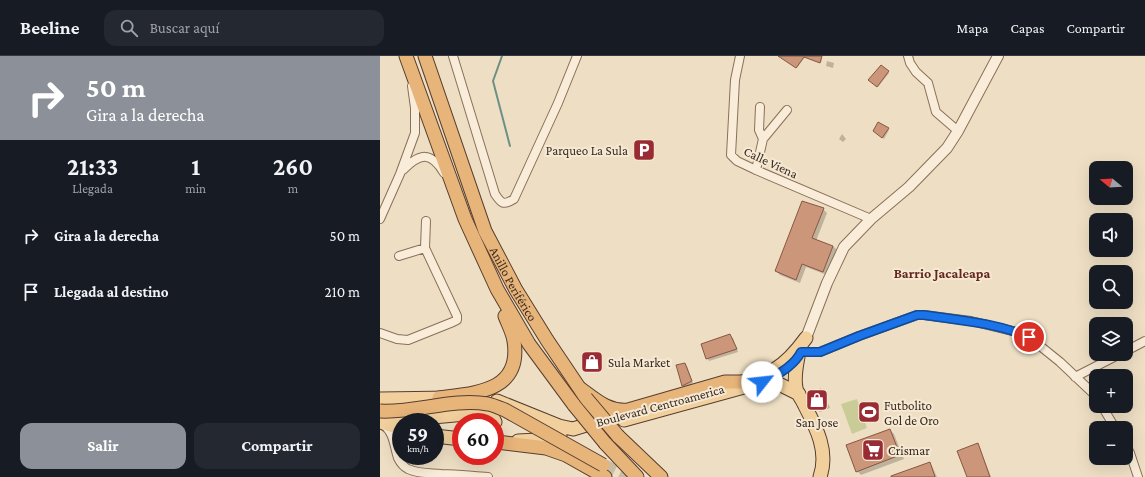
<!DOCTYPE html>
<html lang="es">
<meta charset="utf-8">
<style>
body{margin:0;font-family:"Crimson Pro",serif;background:#242831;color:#f1f3f6;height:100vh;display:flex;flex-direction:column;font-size:15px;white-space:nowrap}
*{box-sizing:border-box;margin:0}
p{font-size:13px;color:#9ea1a6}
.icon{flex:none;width:22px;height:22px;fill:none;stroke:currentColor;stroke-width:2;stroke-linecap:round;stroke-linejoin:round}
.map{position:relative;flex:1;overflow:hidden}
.sheet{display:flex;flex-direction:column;background:#171b24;width:380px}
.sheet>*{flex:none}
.banner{background:#8c9099;color:#fff;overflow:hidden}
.needle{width:26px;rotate:288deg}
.tools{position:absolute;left:709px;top:105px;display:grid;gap:8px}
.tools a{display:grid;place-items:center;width:44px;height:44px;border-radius:8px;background:#171b24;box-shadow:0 4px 16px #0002;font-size:20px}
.speed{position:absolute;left:12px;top:357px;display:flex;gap:8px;font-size:20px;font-weight:700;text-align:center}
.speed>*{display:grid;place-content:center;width:52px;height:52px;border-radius:50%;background:#171b24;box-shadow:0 4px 16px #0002;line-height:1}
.speed small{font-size:10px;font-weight:400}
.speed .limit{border:6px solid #d22;background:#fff;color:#111}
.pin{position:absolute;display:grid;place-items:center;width:34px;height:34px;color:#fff;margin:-17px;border:2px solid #fff;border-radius:50%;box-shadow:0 1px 4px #0007}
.me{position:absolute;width:44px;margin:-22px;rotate:61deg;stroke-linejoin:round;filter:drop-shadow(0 0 3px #0008)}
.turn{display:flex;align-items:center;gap:14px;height:84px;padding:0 20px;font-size:18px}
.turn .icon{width:52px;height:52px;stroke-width:2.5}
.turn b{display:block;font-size:28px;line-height:34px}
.eta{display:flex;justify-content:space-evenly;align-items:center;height:68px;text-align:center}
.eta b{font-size:24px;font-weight:700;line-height:28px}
.primary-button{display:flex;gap:8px;margin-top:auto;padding:8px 20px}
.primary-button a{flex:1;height:46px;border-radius:12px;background:#8c9099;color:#fff;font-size:16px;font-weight:700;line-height:46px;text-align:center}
.primary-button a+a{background:#242831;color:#f1f3f6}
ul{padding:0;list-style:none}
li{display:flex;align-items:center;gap:12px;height:56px;padding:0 20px}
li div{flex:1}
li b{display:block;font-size:15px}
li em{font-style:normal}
header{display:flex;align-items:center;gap:24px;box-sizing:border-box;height:56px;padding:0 20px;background:#171b24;border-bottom:1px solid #363941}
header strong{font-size:19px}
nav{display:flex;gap:22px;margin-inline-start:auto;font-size:14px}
.search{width:280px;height:36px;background:#242831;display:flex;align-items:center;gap:10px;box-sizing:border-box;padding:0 14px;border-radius:12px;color:#9ea1a6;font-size:15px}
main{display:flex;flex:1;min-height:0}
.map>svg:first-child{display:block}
.green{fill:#cacc98}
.shadow{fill:#0003}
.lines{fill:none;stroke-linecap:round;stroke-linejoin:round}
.stream{stroke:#6d9084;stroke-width:2}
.building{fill:#cc967a;stroke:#885741}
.trunk-tunnel{stroke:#cabba3;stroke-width:13;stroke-dasharray:13 6;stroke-linecap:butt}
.minor-casing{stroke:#89705b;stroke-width:10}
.tertiary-casing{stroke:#89705b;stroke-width:12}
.primary-casing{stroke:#573e2f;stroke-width:15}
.trunk-casing{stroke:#573e2f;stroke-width:15}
.minor{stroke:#f9ecd8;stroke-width:8}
.tertiary{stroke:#f9ecd8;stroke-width:10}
.primary{stroke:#f1d09d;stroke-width:13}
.trunk{stroke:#e7b47a;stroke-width:13}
.trunk-bridge-casing{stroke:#573e2f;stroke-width:15;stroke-linecap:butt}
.trunk-bridge{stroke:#e7b47a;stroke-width:13}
.route-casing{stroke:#114b97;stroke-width:10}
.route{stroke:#1a73e8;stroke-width:7}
.labels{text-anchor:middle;stroke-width:4;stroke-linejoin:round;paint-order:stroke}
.poi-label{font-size:13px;fill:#39291f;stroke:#f5e9d4;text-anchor:start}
.street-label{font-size:13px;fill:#39291f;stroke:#f5e9d4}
.neighbourhood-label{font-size:14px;font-weight:bold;fill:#66281e;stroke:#f5e9d4}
</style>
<header>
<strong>Beeline</strong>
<div class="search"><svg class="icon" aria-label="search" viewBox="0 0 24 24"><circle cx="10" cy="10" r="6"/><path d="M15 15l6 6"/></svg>Buscar aquí</div>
<nav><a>Mapa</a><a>Capas</a><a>Compartir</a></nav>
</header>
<main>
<section class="sheet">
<div class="banner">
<div class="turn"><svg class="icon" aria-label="right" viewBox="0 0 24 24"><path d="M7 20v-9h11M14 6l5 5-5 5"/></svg><div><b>50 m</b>Gira a la derecha</div></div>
</div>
<div class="eta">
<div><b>21:33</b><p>Llegada</p></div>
<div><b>1</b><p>min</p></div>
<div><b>260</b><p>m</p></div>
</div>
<ul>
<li><svg class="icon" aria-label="right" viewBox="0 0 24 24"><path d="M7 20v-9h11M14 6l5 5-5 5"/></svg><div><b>Gira a la derecha</b></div><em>50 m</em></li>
<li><svg class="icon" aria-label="arrive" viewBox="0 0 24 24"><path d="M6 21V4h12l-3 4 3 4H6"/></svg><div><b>Llegada al destino</b></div><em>210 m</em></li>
</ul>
<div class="primary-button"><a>Salir</a><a>Compartir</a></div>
</section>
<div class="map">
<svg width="765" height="421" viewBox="0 0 765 421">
<rect width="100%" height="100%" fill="#eedfc4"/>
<path class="green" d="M 477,343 L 487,372 L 472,378 L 461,348 Z"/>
<path class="shadow" d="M 404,0 L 436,0 L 442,2 L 441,7 L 425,1 L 417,12 L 404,3 Z
M 447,5 L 454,7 L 453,12 L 446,10 Z
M 501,10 L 509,17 L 498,31 L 490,24 Z
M 508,73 L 509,74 L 504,83 L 495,76 Z
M 462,78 L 466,83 L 463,86 L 459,83 Z
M 443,153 L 447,157 L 436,185 L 453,190 L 457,194 L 447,219 L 426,211 L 420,227 L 400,219 L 396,215 Z
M 350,280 L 353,282 L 358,296 L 329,305 L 327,302 Z
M 305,308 L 307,310 L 313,327 L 305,331 L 303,330 L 297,310 Z
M 440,334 L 444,337 L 450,352 L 440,356 L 437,353 Z
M 510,374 L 514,378 L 524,403 L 481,419 L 477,415 Z
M 597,389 L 600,392 L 611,421 L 588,421 Z
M 549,407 L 552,410 L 557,421 L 512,421 Z"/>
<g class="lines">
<path class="stream" d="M 122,0 L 113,25 L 130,90"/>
</g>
<path class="building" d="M 398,0 L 442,0 L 440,7 L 424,1 L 416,12 Z
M 501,9 L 509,15 L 497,31 L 488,24 Z
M 498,66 L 509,72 L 502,82 L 493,75 Z
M 422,145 L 444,152 L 432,182 L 453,190 L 443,216 L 422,208 L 416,224 L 395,215 Z
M 350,278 L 357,293 L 326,303 L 321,288 Z
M 305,307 L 312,325 L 302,330 L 296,309 Z
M 441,333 L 447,349 L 436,354 L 428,338 Z
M 510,373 L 520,399 L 476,416 L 466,389 Z
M 598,387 L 610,421 L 587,421 L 577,395 Z
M 550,406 L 555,421 L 511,421 L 511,420 Z"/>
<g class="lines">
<path class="trunk-tunnel" d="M 223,409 L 247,421"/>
<g class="minor-casing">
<path id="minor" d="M 73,0 L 115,138 C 121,147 123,150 134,143 L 178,47 L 197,0
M 360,0 L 355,24 L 351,99 L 357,105 L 376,114 L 491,163
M 528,0 L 530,7 L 536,16 L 548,27 L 556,56 L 578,75
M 380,51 L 379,74 L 383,83
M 23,114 C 40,97 51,95 64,117
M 376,114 L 383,83 L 407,54
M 0,163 L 20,118 L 35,77 L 35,52 L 32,30
M 19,200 L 45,192
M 0,277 L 17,283 L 28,284 L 73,266 L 77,264 L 77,260 L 45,192 L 46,165
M 746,295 L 765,285
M 421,296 L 440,296 L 479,280 L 537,259 L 544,259 L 591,265 L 641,277 L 649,281 L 680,306 L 716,340
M 695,321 L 740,298
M 722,350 L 735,372
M 3,369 C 14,376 14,390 18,402 C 20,406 24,411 28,413 C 39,418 50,417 61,418 C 77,418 92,420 108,421
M 746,390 L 750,397 L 758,421"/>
</g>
<g class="tertiary-casing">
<path id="tertiary" d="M 426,282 L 447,227 L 464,191 L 491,163 L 529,131 L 567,92 L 578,75 L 618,0"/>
</g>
<g class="primary-casing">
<path id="primary" d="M 418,301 C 416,311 414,322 416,332 C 417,338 422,343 424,348 C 436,371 449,395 440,421
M 382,326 L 397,327 L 419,338
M 352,329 C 389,319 403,314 426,282
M 0,343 L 70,342
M 117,345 L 179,370 L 193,373 L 252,355
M 10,357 C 39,366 71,358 101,357 C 108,358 112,359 115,366
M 244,364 L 364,331
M 0,366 L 21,372
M 55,380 L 81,383
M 138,385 L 158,384 L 180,380"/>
</g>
<g class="trunk-casing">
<g id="trunk">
<path d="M 26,0 L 85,163 L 117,233 L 149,288 L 194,349"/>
<path id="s1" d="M 45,0 L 105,175 L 136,234 L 167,284 L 206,342"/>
<path d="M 201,333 C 216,344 229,356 248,354 L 345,326 L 363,326"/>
<path d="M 59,342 C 95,337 142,336 134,285 C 133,277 128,268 125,260"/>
<path d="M 238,380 L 281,421"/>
<path d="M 117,386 L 166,392 L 186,399 L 225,421"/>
<path d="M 225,387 L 257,421"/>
</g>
</g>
<use href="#minor" class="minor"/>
<use href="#tertiary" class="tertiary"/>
<use href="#primary" class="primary"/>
<use href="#trunk" class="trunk"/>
<g class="trunk-bridge-casing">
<path id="trunk-bridge" d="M 206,342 L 238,380
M 194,349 L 225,387
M 0,355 C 36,357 72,342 108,348 C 113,349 120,352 125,354 L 223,409"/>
</g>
<use href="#trunk-bridge" class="trunk-bridge"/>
</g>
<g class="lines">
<g class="route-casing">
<path id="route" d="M 382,326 C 396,320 414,310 421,296 L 440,296 L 479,280 L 537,259 L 544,259 C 579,264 617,267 649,281"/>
</g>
<use href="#route" class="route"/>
</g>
<defs>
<g id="parking-square" transform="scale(1.15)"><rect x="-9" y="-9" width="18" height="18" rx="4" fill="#982b34" stroke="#f5e9d4"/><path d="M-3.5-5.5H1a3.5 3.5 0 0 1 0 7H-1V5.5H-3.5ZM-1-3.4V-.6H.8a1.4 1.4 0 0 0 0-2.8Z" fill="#fff"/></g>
<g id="shop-square" transform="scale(1.15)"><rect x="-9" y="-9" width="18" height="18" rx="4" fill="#982b34" stroke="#f5e9d4"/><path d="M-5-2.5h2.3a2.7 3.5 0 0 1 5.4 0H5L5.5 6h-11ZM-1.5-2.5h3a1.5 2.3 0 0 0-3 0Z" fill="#fff"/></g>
<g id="stadium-square" transform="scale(1.15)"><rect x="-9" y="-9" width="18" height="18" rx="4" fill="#982b34" stroke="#f5e9d4"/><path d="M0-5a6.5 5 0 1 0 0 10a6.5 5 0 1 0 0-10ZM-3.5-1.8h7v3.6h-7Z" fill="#fff"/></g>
<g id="supermarket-square" transform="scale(1.15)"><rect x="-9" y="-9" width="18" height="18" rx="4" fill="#982b34" stroke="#f5e9d4"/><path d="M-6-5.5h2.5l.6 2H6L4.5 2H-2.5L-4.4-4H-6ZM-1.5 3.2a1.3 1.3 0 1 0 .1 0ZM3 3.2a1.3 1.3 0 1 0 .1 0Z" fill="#fff"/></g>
</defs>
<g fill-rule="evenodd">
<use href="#parking-square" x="264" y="94"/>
<use href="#shop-square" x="212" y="306"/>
<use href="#shop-square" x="437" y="344"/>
<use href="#stadium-square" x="489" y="356"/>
<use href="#supermarket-square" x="493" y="394"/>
</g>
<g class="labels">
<g class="poi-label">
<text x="248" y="99" text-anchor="end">Parqueo La Sula</text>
<text x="228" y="311">Sula Market</text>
<text x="504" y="354">Futbolito<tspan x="504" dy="15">Gol de Oro</tspan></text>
<text x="437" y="371" text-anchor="middle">San Jose</text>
<text x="508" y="399">Crismar</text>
</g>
<g class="street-label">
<text transform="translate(391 106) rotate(25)" y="5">Calle Viena</text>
<text dy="5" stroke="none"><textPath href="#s1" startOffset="245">Anillo Periférico</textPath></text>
<text transform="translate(280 349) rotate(-15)" y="5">Boulevard Centroamerica</text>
</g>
<g class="neighbourhood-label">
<text x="562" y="222">Barrio Jacaleapa</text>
</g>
</g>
</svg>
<div class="tools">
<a><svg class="needle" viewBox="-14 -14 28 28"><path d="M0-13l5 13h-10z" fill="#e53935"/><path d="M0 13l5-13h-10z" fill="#9ea1a6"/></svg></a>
<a><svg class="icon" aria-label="sound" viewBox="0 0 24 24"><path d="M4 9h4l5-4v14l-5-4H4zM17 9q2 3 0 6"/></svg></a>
<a><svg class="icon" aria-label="search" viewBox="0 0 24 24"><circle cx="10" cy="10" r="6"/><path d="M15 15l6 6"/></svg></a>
<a><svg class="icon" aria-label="layers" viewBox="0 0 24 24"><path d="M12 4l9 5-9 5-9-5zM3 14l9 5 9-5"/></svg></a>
<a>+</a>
<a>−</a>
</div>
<div class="speed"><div>59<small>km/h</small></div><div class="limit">60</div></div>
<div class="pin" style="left:649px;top:281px;background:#d93025"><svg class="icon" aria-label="arrive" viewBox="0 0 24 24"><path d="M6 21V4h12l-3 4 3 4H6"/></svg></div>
<svg class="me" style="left:382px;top:326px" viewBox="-20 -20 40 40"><circle r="19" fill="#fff"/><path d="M0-13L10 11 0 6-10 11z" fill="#1a73e8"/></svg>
</div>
</main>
